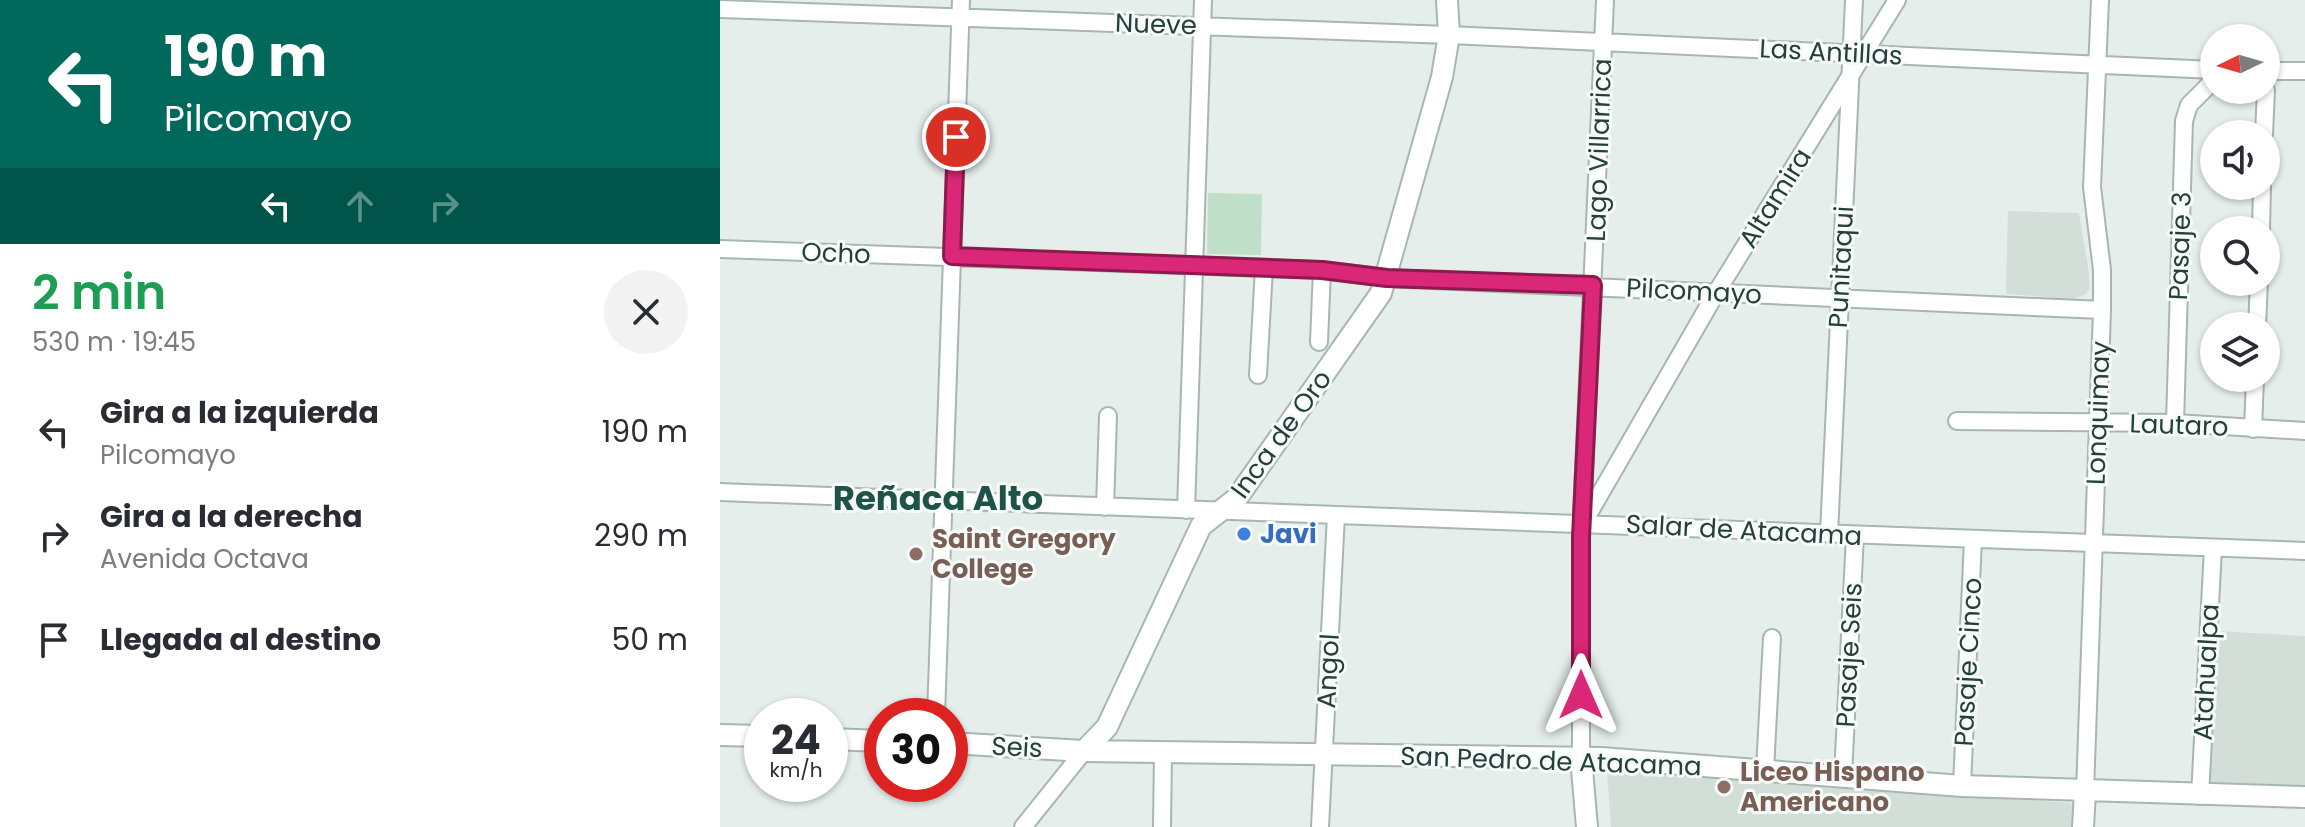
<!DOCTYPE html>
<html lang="es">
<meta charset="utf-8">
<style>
body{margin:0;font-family:Poppins,sans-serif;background:#f2f2f3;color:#2b2b33;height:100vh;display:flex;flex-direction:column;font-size:30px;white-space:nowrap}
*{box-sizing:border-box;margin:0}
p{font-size:26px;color:#7c7c81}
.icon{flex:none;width:44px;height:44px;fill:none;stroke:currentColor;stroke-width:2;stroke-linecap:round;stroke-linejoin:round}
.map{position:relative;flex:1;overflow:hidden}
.side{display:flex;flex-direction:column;background:#fff;width:720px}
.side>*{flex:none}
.banner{background:#00695c;color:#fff;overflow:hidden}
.needle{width:52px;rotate:265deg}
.controls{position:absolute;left:1480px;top:24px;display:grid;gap:16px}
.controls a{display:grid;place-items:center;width:80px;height:80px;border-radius:50%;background:#fff;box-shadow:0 2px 6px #0004;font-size:40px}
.speed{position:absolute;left:24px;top:698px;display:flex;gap:16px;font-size:40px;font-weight:700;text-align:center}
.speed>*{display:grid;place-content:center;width:104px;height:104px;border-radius:50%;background:#fff;box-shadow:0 2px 6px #0004;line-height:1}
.speed small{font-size:20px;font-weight:400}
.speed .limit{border:12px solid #d22;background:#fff;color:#111}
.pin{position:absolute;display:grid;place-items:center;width:68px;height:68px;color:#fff;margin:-34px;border:4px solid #fff;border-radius:50%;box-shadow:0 2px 8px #0007}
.me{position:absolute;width:88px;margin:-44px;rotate:0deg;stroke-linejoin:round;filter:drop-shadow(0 0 6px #0008)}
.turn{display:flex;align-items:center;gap:28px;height:168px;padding:0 32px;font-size:36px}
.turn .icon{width:104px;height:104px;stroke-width:2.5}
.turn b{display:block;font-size:56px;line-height:68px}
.lanes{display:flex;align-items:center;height:76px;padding:0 32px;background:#0003;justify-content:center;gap:40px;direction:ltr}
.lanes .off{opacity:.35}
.round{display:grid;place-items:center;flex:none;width:84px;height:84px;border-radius:42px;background:#f2f2f3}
.summary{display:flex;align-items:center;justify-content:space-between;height:136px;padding:0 32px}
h1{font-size:48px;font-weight:600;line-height:60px;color:#1e9e55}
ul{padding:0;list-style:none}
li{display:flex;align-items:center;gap:24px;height:104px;padding:0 32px}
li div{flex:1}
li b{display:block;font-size:30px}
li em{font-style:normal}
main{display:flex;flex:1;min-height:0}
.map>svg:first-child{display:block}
.built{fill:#d3ded9}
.green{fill:#bfdfc8}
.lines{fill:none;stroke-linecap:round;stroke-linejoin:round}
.minor-casing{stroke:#a7b6b1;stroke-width:20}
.tertiary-casing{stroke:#a7b6b1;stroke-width:24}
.minor{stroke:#fff;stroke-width:16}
.tertiary{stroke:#fff;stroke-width:20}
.route-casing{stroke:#8e194d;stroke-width:20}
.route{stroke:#db2777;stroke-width:14}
.shop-dot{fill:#3f7fe0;stroke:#f6faf8;stroke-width:3}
.education-dot{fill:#8d6e63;stroke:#f6faf8;stroke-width:3}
.labels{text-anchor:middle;stroke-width:6;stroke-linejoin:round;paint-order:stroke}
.street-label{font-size:26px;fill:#244039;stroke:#f6faf8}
.shop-label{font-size:26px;font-weight:bold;fill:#366cbe;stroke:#f6faf8;text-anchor:start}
.education-label{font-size:26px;font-weight:bold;fill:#785e54;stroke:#f6faf8;text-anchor:start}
.district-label{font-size:34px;font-weight:bold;fill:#205347;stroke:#f6faf8}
</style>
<main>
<section class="side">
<div class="banner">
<div class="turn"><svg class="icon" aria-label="left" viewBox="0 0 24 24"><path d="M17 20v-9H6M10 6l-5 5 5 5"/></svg><div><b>190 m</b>Pilcomayo</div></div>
<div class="lanes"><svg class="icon" aria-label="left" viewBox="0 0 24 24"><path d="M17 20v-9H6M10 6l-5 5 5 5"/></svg><svg class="icon off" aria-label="ahead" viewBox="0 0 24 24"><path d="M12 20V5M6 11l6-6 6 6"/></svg><svg class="icon off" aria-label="right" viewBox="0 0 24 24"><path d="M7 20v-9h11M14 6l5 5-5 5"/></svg></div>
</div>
<div class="summary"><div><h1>2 min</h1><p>530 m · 19:45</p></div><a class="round"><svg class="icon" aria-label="close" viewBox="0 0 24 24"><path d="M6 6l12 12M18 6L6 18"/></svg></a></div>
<ul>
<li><svg class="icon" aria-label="left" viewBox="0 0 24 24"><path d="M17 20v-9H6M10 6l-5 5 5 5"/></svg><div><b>Gira a la izquierda</b><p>Pilcomayo</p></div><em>190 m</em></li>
<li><svg class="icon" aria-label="right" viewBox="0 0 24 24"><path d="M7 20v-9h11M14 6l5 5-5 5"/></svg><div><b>Gira a la derecha</b><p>Avenida Octava</p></div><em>290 m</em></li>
<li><svg class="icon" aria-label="arrive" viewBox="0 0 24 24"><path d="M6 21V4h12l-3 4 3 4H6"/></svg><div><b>Llegada al destino</b></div><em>50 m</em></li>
</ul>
</section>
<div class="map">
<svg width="1585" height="827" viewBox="0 0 1585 827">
<rect width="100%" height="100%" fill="#e5eeea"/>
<path class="built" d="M 1288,211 L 1359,213 L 1368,267 L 1370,288 L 1366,294 L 1353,299 L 1286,294 Z
M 1496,631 L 1585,636 L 1585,786 L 1486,784 Z
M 887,771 L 1350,803 L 1355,808 L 1354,827 L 891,827 Z"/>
<path class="green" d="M 488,193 L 542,194 L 541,255 L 487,254 Z"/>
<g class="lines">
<g class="minor-casing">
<path id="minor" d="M 0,9 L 729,35 L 1494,70
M 1546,71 L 1585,71
M 1544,134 L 1546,90
M 1541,230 L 1542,186
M 0,249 L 602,270 L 667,278 L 1382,310
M 1537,326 L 1539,282
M 599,342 L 602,270
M 538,375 L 544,268
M 1237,421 L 1455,423 L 1585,431
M 1455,423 L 1464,121 L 1469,105 L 1494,80
M 1533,429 L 1535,378
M 0,492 L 1585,551
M 385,507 L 388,416
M 466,510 L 483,0
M 865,520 L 996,293 L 1177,0
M 1109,534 L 1134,0
M 216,716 L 241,0
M 861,758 L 861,537 L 885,0
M 1045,770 L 1052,638
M 1123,776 L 1135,535
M 1242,786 L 1253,539
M 1365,792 L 1382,310 L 1382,270 L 1372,187 L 1380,0
M 1480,796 L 1493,548
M 303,827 L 364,751
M 442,827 L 443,752
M 600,827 L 616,515"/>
</g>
<g class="tertiary-casing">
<path id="tertiary" d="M 0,735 L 42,736
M 110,739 L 162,741
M 230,743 L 364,751 L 881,758 L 1242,786 L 1585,797
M 364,751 L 387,727 L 481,526 L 517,498 L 661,293 L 722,77 L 729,35 L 727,0
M 861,758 L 867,827
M 1363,827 L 1365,792"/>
</g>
<use href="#minor" class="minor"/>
<use href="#tertiary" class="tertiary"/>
</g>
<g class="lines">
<g class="route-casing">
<path id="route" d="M 236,137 L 232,256 L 602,270 L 667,278 L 873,285 L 861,537 L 861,695"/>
</g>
<use href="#route" class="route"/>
</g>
<circle class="shop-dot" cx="524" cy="534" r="8"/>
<g class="education-dot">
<circle cx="196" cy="554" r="8"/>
<circle cx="1004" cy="787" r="8"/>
</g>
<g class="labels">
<g class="street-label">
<text transform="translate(436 24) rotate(2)" y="9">Nueve</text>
<text transform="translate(1111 52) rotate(3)" y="9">Las Antillas</text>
<text transform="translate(879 150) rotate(-88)" y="9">Lago Villarrica</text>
<text transform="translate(1055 198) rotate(-58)" y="9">Altamira</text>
<text transform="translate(1460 246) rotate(-88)" y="9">Pasaje 3</text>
<text transform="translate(116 253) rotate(2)" y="9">Ocho</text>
<text transform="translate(1121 267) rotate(-87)" y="9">Punitaqui</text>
<text transform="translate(974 291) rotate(3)" y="9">Pilcomayo</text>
<text transform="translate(1378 413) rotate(-88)" y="9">Lonquimay</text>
<text transform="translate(1459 425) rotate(2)" y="9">Lautaro</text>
<text transform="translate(561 434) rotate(-54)" y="9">Inca de Oro</text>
<text transform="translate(1024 530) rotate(3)" y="9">Salar de Atacama</text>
<text transform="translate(1129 655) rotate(-87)" y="9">Pasaje Seis</text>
<text transform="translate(1248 662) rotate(-87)" y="9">Pasaje Cinco</text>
<text transform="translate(608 671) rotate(-87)" y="9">Angol</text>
<text transform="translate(1486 672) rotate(-87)" y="9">Atahualpa</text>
<text transform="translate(297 747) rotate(3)" y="9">Seis</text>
<text transform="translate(831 761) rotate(2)" y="9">San Pedro de Atacama</text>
</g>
<g class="shop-label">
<text x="540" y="543">Javi</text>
</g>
<g class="education-label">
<text x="212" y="548">Saint Gregory<tspan x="212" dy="30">College</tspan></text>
<text x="1020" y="781">Liceo Hispano<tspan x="1020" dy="30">Americano</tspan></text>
</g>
<g class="district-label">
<text x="218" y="510">Reñaca Alto</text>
</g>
</g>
</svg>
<div class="controls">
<a><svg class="needle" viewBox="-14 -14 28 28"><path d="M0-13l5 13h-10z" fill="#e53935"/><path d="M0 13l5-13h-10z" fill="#7c7c81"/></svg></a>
<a><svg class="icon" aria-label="sound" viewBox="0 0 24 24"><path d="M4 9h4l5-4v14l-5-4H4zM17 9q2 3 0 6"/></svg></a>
<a><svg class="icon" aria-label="search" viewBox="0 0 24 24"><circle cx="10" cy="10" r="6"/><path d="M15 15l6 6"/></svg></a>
<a><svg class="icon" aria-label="layers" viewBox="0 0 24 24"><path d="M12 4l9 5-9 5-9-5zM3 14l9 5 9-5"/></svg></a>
</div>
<div class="speed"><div>24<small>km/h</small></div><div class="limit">30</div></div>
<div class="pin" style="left:236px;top:137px;background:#d93025"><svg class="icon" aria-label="arrive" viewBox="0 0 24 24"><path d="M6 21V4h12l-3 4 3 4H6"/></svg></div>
<svg class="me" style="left:861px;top:695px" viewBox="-20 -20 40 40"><path d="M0-17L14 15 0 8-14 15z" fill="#db2777" stroke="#fff" stroke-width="4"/></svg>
</div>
</main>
